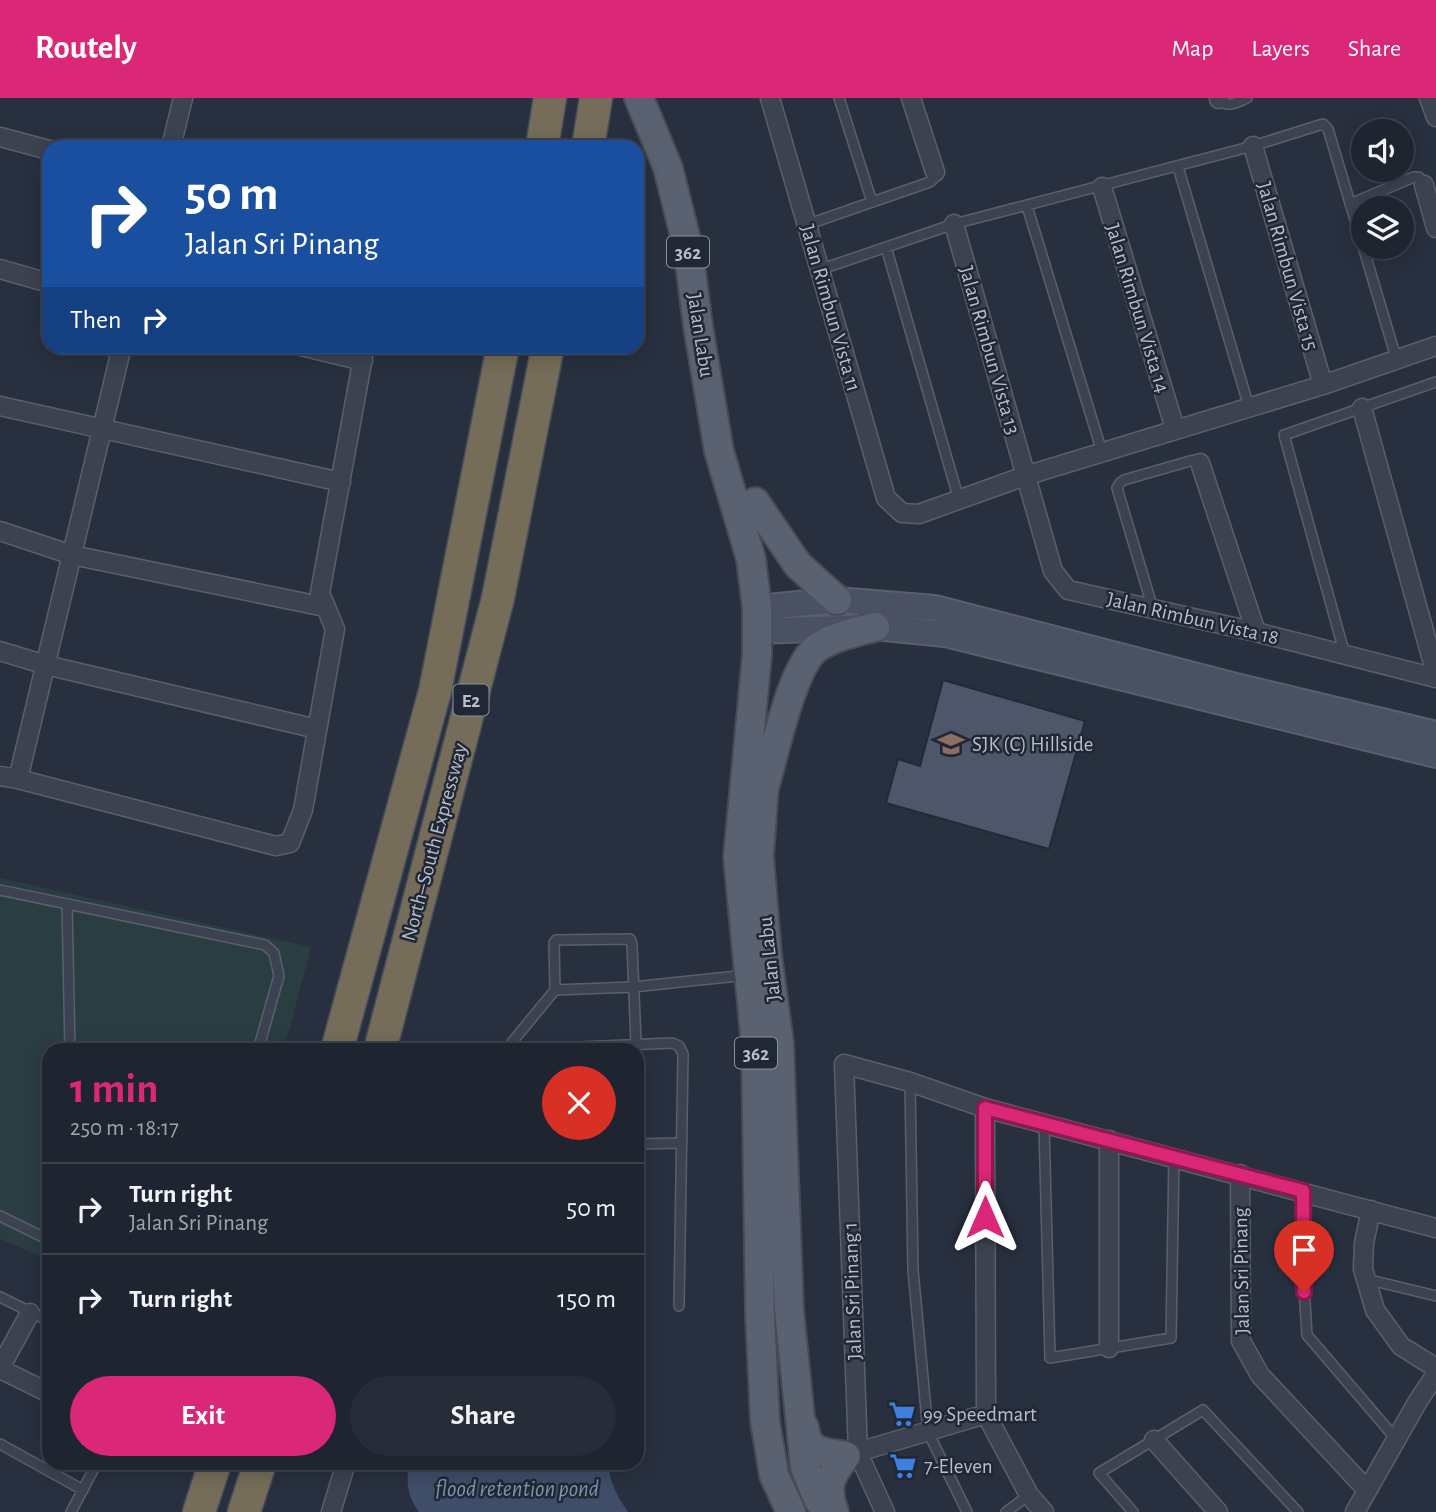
<!DOCTYPE html>
<meta charset="utf-8">
<style>
body{margin:0;font-family:"Alegreya Sans",sans-serif;background:#262c38;color:#f1f3f6;height:100vh;display:flex;flex-direction:column;font-size:26px;white-space:nowrap}
*{box-sizing:border-box;margin:0}
p{font-size:23px;color:#a1a4ab}
.icon{flex:none;width:38px;height:38px;fill:none;stroke:currentColor;stroke-width:2;stroke-linecap:round;stroke-linejoin:round}
.map{position:relative;flex:1;overflow:hidden}
.drawer{position:absolute;left:42px;top:945px;width:602px;height:427px;display:flex;flex-direction:column;background:#1e2430;border-radius:21px;box-shadow:0 4px 18px #0003,0 0 0 2px #3c414c}
.drawer>*{flex:none}
.top-card{position:absolute;left:42px;top:42px;width:602px;height:214px;border-radius:21px;box-shadow:0 4px 18px #0003,0 0 0 2px #3c414c;background:#1a4fa0;color:#fff;overflow:hidden}
.tools{position:absolute;left:1351px;top:21px;display:grid;gap:14px}
.tools a{display:grid;place-items:center;width:63px;height:63px;border-radius:50%;background:#1e2430;box-shadow:0 4px 18px #0003,0 0 0 2px #3c414c;font-size:35px}
.pin{position:absolute;display:grid;place-items:center;width:60px;height:60px;color:#fff;margin:-72px -30px;border-radius:50% 50% 50% 0;rotate:-45deg;box-shadow:0 0 7px #0007}
.pin .icon{rotate:45deg}
.me{position:absolute;width:77px;margin:-38px;rotate:0deg;stroke-linejoin:round;filter:drop-shadow(0 0 5px #0008)}
.turn{display:flex;align-items:center;gap:24px;height:147px;padding:0 28px;font-size:32px}
.turn .icon{width:91px;height:91px;stroke-width:2.5}
.turn b{display:block;font-size:49px;line-height:60px}
.then{display:flex;align-items:center;height:66px;padding:0 28px;background:#0003;gap:14px;font-size:26px}
.round{display:grid;place-items:center;flex:none;width:74px;height:74px;border-radius:37px;background:#262c38}
.summary{display:flex;align-items:center;justify-content:space-between;height:119px;padding:0 28px}
h1{font-size:42px;font-weight:600;line-height:52px;color:#db2777}
.primary-button{display:flex;gap:14px;margin-top:auto;padding:14px 28px}
.primary-button a{flex:1;height:80px;border-radius:42px;background:#db2777;color:#fff;font-size:28px;font-weight:600;line-height:80px;text-align:center}
.primary-button a+a{background:#262c38;color:#f1f3f6}
ul{padding:0;list-style:none}
li{display:flex;align-items:center;gap:21px;height:91px;padding:0 28px;border-top:2px solid #3c414c}
li div{flex:1}
li b{display:block;font-size:26px}
li em{font-style:normal}
header{display:flex;align-items:center;gap:42px;box-sizing:border-box;height:98px;padding:0 35px;background:#db2777;color:#fff}
header strong{font-size:33px}
nav{display:flex;gap:38px;margin-inline-start:auto;font-size:24px}
.map>svg:first-child{display:block}
.green{fill:#2a3d41}
.water{fill:#3f4d68}
.building{fill:#4e5769;stroke:#222937;stroke-width:2}
.lines{fill:none;stroke-linecap:round;stroke-linejoin:round}
.lane-casing{stroke:#59606d;stroke-width:12}
.street-casing{stroke:#59606d;stroke-width:21}
.secondary-casing{stroke:#59606d;stroke-width:28}
.primary-casing{stroke:#454b59;stroke-width:32}
.highway-casing{stroke:#464d5a;stroke-width:35}
.lane{stroke:#3c4250;stroke-width:9}
.street{stroke:#3c4250;stroke-width:18}
.secondary{stroke:#4a5163;stroke-width:24}
.primary{stroke:#5a6170;stroke-width:28}
.highway{stroke:#756c59;stroke-width:32}
.route-casing{stroke:#8e194d;stroke-width:18}
.route{stroke:#db2777;stroke-width:12}
.labels{text-anchor:middle;stroke-width:5;stroke-linejoin:round;paint-order:stroke}
.shield{fill:#202735;stroke:#8a919d;stroke-width:2}
.shield-label{font-size:19px;font-weight:bold;fill:#b8beca}
.street-label{font-size:21px;fill:#b8beca;stroke:#202735}
.poi-label{font-size:21px;fill:#b8beca;stroke:#202735;text-anchor:start}
.water-label{font-size:23px;font-style:italic;fill:#8292b0;stroke:#202735}
</style>
<header>
<strong>Routely</strong>
<nav><a>Map</a><a>Layers</a><a>Share</a></nav>
</header>
<div class="map">
<svg width="1436" height="1414" viewBox="0 0 1436 1414">
<rect width="100%" height="100%" fill="#283040"/>
<path class="green" d="M 0,780 L 311,849 L 284,952 L 49,952 L 49,1162 L 0,1141 Z"/>
<path class="water" d="M 409,1365 L 608,1365 C 610,1385 617,1398 628,1414 L 419,1414 C 407,1398 406,1384 409,1365 Z"/>
<path class="building" d="M 943,582 L 1085,623 L 1049,751 L 886,705 L 898,661 L 920,668 Z"/>
<g class="lines">
<g class="lane-casing">
<path id="lane" d="M 839,0 L 872,104
M 1219,1 C 1228,11 1237,4 1247,0
M 1178,69 L 1249,309
M 1350,106 L 1414,79 L 1419,79 L 1424,87
M 1027,108 L 1102,354
M 806,127 L 930,84 L 934,80 L 935,74
M 886,149 L 959,402
M 819,172 L 954,126 L 1253,48 L 1323,26 L 1328,31 L 1397,263
M 1153,511 L 1117,390 L 1120,385 L 1124,382 L 1190,363 L 1196,362 L 1200,365
M 1345,557 L 1284,337 L 1436,284
M 0,792 L 265,847 L 274,855 L 279,878 L 258,952
M 67,806 L 70,952
M 555,892 L 554,845 L 556,842 L 630,841 L 632,846 L 636,946
M 508,952 L 672,945 L 679,948 L 683,956 L 679,1208
M 508,952 L 513,943 L 555,892 L 633,889 L 747,877
M 910,984 L 913,1172 L 928,1334 L 967,1414
M 1044,1025 L 1050,1260 L 1171,1240 L 1174,1059
M 637,1046 L 682,1045
M 1303,1093 L 1303,1173 L 1307,1237 L 1396,1341
M 0,1118 L 49,1142
M 1366,1181 L 1436,1198
M 0,1199 L 49,1223
M 0,1346 L 83,1392
M 71,1414 L 97,1365
M 1006,1414 L 1029,1397
M 1133,1414 L 1099,1375 L 1203,1312 L 1298,1414"/>
</g>
<g class="street-casing">
<path id="street" d="M 770,0 L 886,400 L 902,415 L 919,416 L 1025,378 L 1323,287 L 1436,248
M 911,0 L 935,74
M 1219,0 L 1219,1
M 1429,0 L 1436,19
M 0,39 L 49,52
M 1253,48 L 1323,287
M 171,49 L 183,0
M 1424,87 L 1436,130
M 1102,89 L 1175,331
M 954,126 L 1053,473 L 1068,492 L 1256,534 L 1436,580
M 0,171 L 49,185
M 301,248 L 363,263
M 0,308 L 341,384
M 1362,310 L 1436,576
M 1200,365 L 1256,534
M 0,433 L 72,457 L 325,509
M 0,553 L 46,567 L 317,631
M 0,678 L 18,681 L 276,748 L 290,745 L 303,712 L 335,531 L 320,495 L 365,248
M 18,681 L 122,248
M 1240,1076 L 1241,1243 L 1260,1277 L 1367,1392
M 1371,1112 L 1364,1145 L 1363,1171 L 1375,1212 L 1401,1248 L 1436,1270
M 1109,1250 L 1109,1042
M 0,1270 L 30,1215
M 0,1271 L 49,1295
M 1154,1342 L 1218,1414
M 848,1357 L 986,1316
M 331,1414 L 346,1365
M 885,1414 L 858,1355 L 844,966 L 910,984 L 985,1010
M 1044,1414 L 1029,1397 L 986,1316 L 985,1010 L 1436,1130
M 1355,1414 L 1418,1303 L 1436,1276"/>
</g>
<g class="secondary-casing">
<path id="secondary" d="M 757,510 L 837,502 L 935,510 L 1236,588 L 1436,636
M 757,533 L 875,529 L 945,536 L 1436,657"/>
</g>
<g class="primary-casing">
<path id="primary" d="M 639,0 L 668,70 L 688,150 L 698,228 L 719,353 L 751,461 L 757,510 L 757,557 L 738,759 L 756,948 L 760,1217 L 765,1323 L 774,1377 L 791,1414
M 755,404 L 798,467 L 837,502
M 765,672 L 759,758 L 767,857 L 779,945 L 789,1212 L 805,1369 L 818,1401 L 828,1414
M 764,690 C 774,658 792,566 818,549 C 835,538 856,534 875,529
M 804,1329 C 808,1356 823,1354 846,1358 C 829,1379 825,1388 834,1414"/>
</g>
<g class="highway-casing">
<path id="highway" d="M 542,49 L 550,0
M 588,49 L 596,0
M 337,952 L 435,593 L 503,248
M 380,952 L 498,500 L 548,248
M 199,1414 L 215,1365
M 244,1414 L 260,1365"/>
</g>
<use href="#lane" class="lane"/>
<use href="#street" class="street"/>
<use href="#secondary" class="secondary"/>
<use href="#primary" class="primary"/>
<use href="#highway" class="highway"/>
</g>
<g class="lines">
<g class="route-casing">
<path id="route" d="M 985,1119 L 985,1010 L 1303,1093 L 1304,1194"/>
</g>
<use href="#route" class="route"/>
</g>
<defs>
<g id="school-bare" transform="scale(2.1)"><path d="M0-5L7-2L0 1L-7-2ZM-4 1L0 2.5L4 1V4Q0 6-4 4Z" fill="#8d6e63" stroke="#202735" stroke-width="2.5" paint-order="stroke"/></g>
<g id="supermarket-bare" transform="scale(2.1)"><path d="M-6-5.5h2.5l.6 2H6L4.5 2H-2.5L-4.4-4H-6ZM-1.5 3.2a1.3 1.3 0 1 0 .1 0ZM3 3.2a1.3 1.3 0 1 0 .1 0Z" fill="#3f7fe0" stroke="#202735" stroke-width="2.5" paint-order="stroke"/></g>
</defs>
<g fill-rule="evenodd">
<use href="#school-bare" x="951" y="646"/>
<use href="#supermarket-bare" x="902" y="1316"/>
<use href="#supermarket-bare" x="903" y="1368"/>
</g>
<g class="labels">
<g class="shield">
<rect x="667" y="138.5" width="42" height="31" rx="5"/>
<rect x="453.5" y="586.5" width="35" height="31" rx="5"/>
<rect x="735" y="939.5" width="42" height="31" rx="5"/>
</g>
<g class="shield-label">
<text x="688" y="161">362</text>
<text x="471" y="609">E2</text>
<text x="756" y="962">362</text>
</g>
<g class="street-label">
<text transform="translate(1288 168) rotate(74)" y="7">Jalan Rimbun Vista 15</text>
<text transform="translate(831 210) rotate(74)" y="7">Jalan Rimbun Vista 11</text>
<text transform="translate(1138 210) rotate(73)" y="7">Jalan Rimbun Vista 14</text>
<text transform="translate(701 237) rotate(81)" y="7">Jalan Labu</text>
<text transform="translate(990 252) rotate(74)" y="7">Jalan Rimbun Vista 13</text>
<text transform="translate(1193 520) rotate(13)" y="7">Jalan Rimbun Vista 18</text>
<text transform="translate(434 744) rotate(-75)" y="7">North–South Expressway</text>
<text transform="translate(769 861) rotate(-96)" y="7">Jalan Labu</text>
<text transform="translate(1241 1173) rotate(-91)" y="7">Jalan Sri Pinang</text>
<text transform="translate(852 1193) rotate(-92)" y="7">Jalan Sri Pinang 1</text>
</g>
<g class="poi-label">
<text x="972" y="653">SJK (C) Hillside</text>
<text x="923" y="1323">99 Speedmart</text>
<text x="924" y="1375">7-Eleven</text>
</g>
<g class="water-label">
<text x="517" y="1398">flood retention pond</text>
</g>
</g>
</svg>
<div class="tools">
<a><svg class="icon" aria-label="sound" viewBox="0 0 24 24"><path d="M4 9h4l5-4v14l-5-4H4zM17 9q2 3 0 6"/></svg></a>
<a><svg class="icon" aria-label="layers" viewBox="0 0 24 24"><path d="M12 4l9 5-9 5-9-5zM3 14l9 5 9-5"/></svg></a>
</div>
<div class="pin" style="left:1304px;top:1194px;background:#d93025"><svg class="icon" aria-label="arrive" viewBox="0 0 24 24"><path d="M6 21V4h12l-3 4 3 4H6"/></svg></div>
<svg class="me" style="left:985px;top:1119px" viewBox="-20 -20 40 40"><path d="M0-17L14 15 0 8-14 15z" fill="#db2777" stroke="#fff" stroke-width="4"/></svg>
<div class="top-card">
<div class="turn"><svg class="icon" aria-label="right" viewBox="0 0 24 24"><path d="M7 20v-9h11M14 6l5 5-5 5"/></svg><div><b>50 m</b>Jalan Sri Pinang</div></div>
<div class="then">Then<svg class="icon" aria-label="right" viewBox="0 0 24 24"><path d="M7 20v-9h11M14 6l5 5-5 5"/></svg></div>
</div>
<section class="drawer">
<div class="summary"><div><h1>1 min</h1><p>250 m · 18:17</p></div><a class="round" style="background:#d93025;color:#fff"><svg class="icon" aria-label="close" viewBox="0 0 24 24"><path d="M6 6l12 12M18 6L6 18"/></svg></a></div>
<ul>
<li><svg class="icon" aria-label="right" viewBox="0 0 24 24"><path d="M7 20v-9h11M14 6l5 5-5 5"/></svg><div><b>Turn right</b><p>Jalan Sri Pinang</p></div><em>50 m</em></li>
<li><svg class="icon" aria-label="right" viewBox="0 0 24 24"><path d="M7 20v-9h11M14 6l5 5-5 5"/></svg><div><b>Turn right</b></div><em>150 m</em></li>
</ul>
<div class="primary-button"><a>Exit</a><a>Share</a></div>
</section>
</div>
